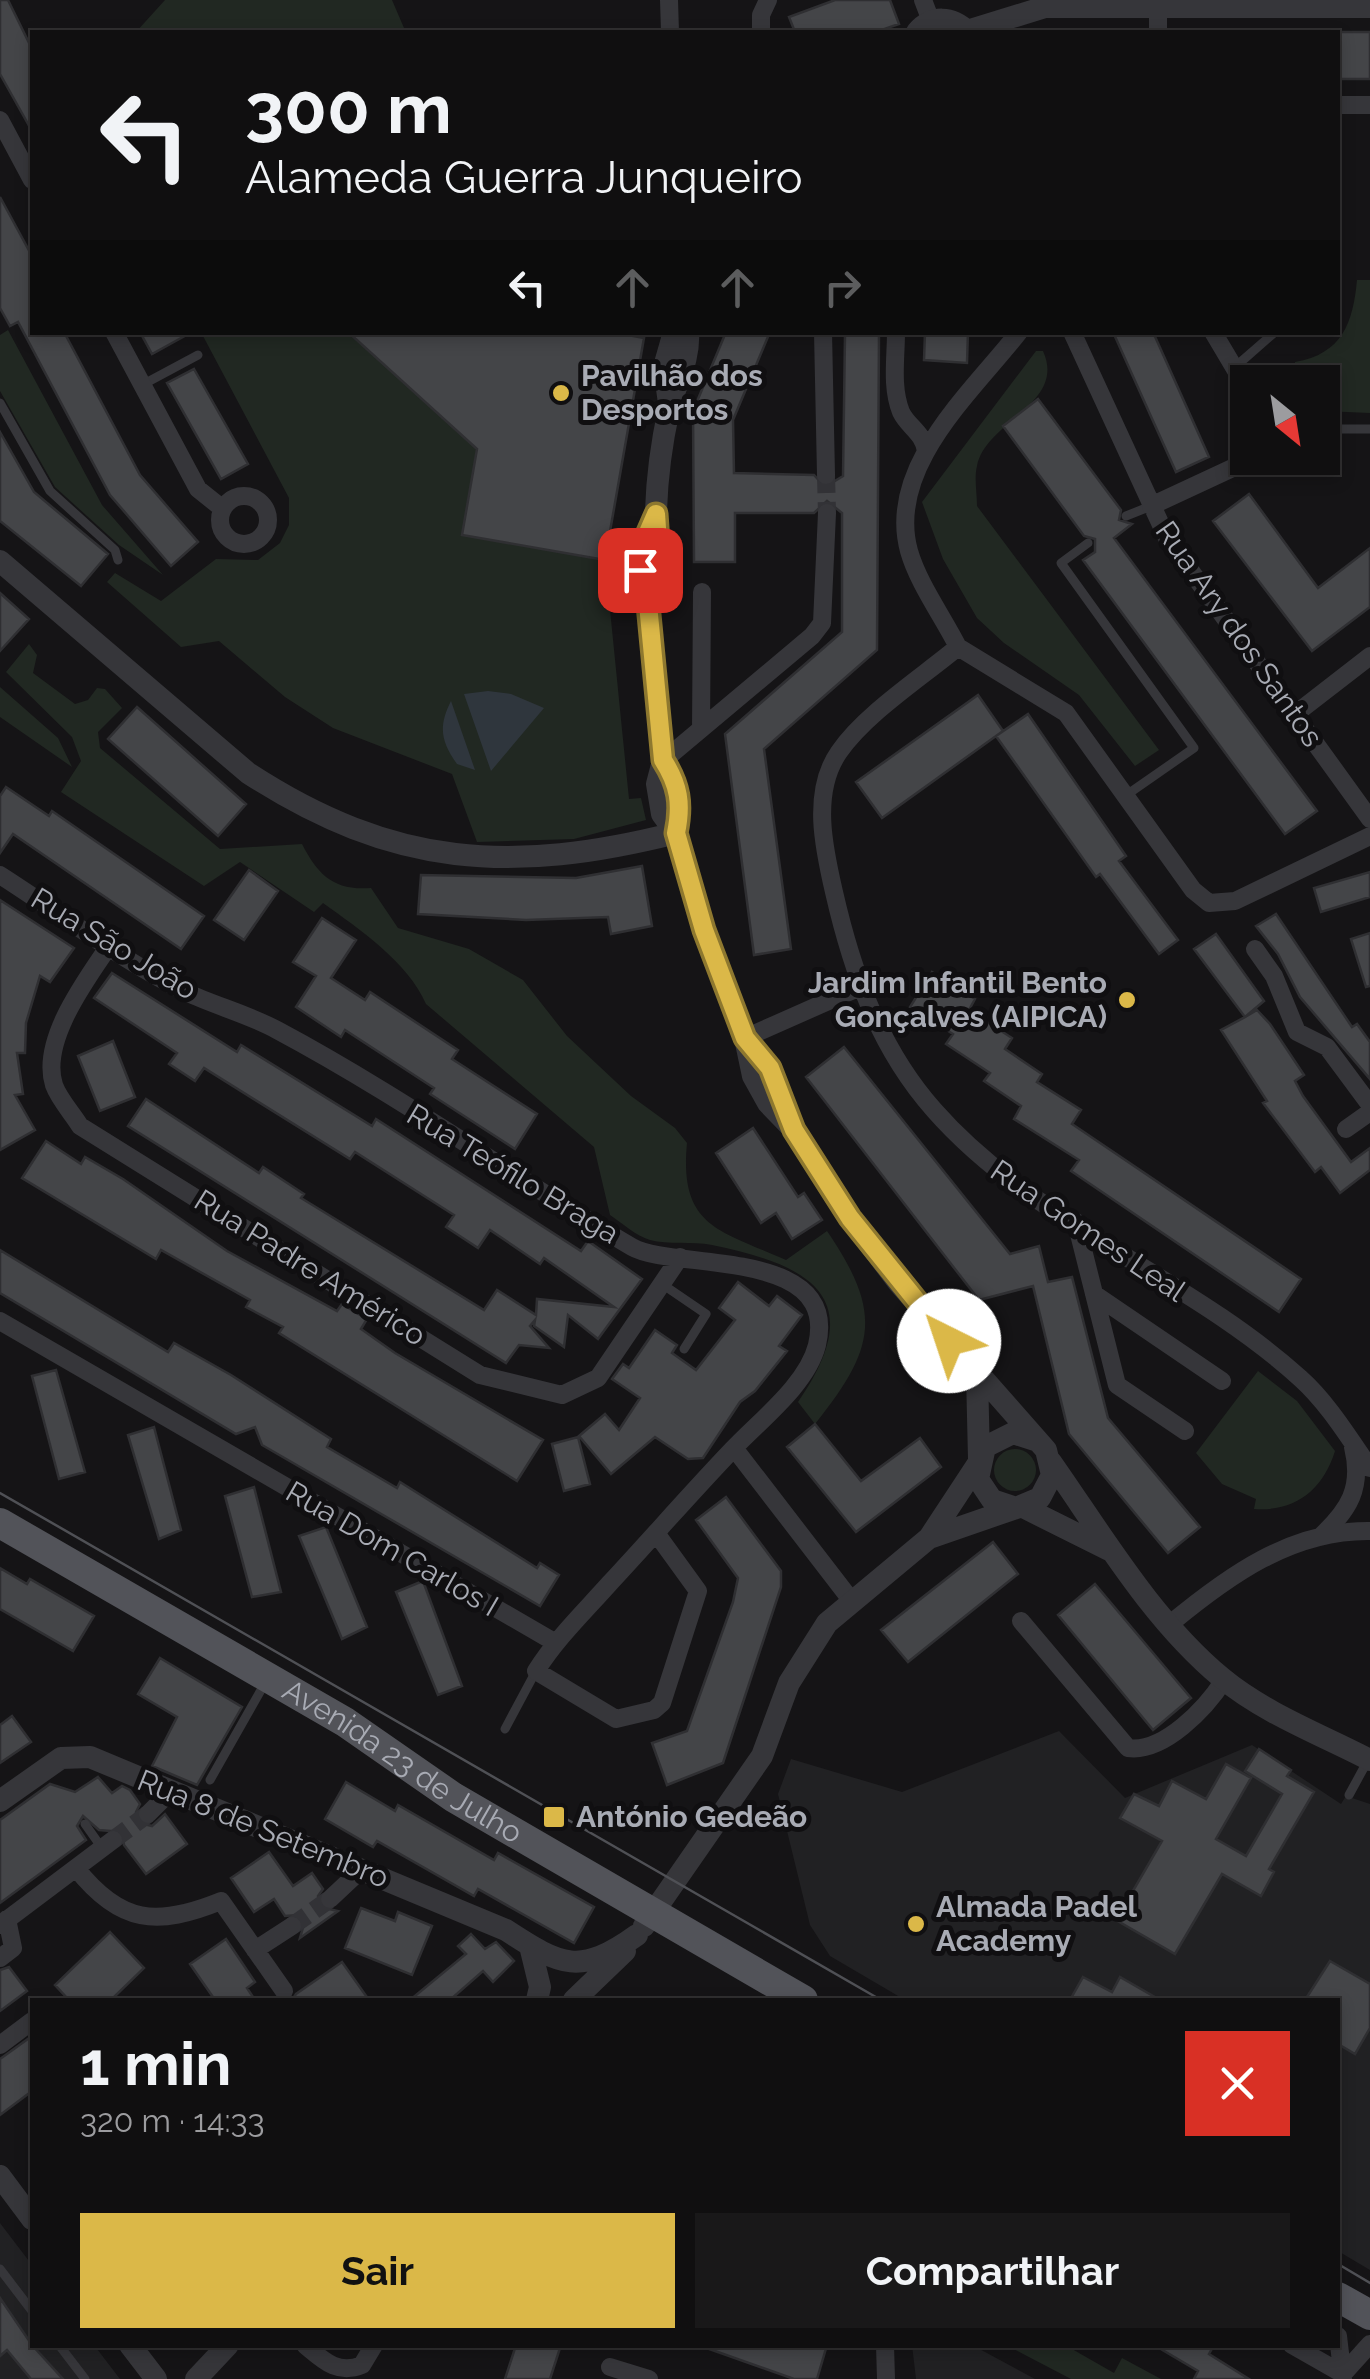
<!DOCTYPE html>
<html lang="pt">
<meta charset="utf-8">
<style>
body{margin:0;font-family:Raleway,sans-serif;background:#191819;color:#f1f3f6;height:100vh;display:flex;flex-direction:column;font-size:38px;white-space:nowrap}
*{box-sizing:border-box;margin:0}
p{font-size:32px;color:#9c9c9f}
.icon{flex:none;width:55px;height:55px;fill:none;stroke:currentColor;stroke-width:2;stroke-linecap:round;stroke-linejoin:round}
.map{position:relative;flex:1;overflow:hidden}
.sheet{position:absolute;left:30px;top:1998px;width:1310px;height:350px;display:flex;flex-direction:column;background:#100f10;border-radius:0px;box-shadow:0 5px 15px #0003,0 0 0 2px #302f30}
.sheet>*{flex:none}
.hud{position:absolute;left:30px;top:30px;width:1310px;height:305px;border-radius:0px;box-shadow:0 5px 15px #0003,0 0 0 2px #302f30;background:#100f10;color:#f1f3f6;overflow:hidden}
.needle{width:65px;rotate:150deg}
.controls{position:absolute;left:1230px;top:365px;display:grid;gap:20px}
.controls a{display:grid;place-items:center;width:110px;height:110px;border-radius:0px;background:#100f10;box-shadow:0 5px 15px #0003,0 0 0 2px #302f30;font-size:50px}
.pin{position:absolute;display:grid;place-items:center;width:85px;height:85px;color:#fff;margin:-42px;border-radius:20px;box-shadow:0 5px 15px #0006}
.me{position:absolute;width:110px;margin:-55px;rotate:319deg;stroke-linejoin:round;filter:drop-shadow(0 0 8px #0008)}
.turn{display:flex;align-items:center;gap:35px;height:210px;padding:0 50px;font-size:45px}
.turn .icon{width:130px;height:130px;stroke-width:2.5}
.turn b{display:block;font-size:70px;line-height:85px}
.lanes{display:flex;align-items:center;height:95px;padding:0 50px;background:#0003;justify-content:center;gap:50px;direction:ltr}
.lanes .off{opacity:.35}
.round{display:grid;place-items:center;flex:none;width:105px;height:105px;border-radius:0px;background:#191819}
.summary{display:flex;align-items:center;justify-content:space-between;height:170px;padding:0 50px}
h1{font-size:60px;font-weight:700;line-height:75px}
.button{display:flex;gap:20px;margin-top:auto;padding:20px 50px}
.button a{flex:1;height:115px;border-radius:0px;background:#dbb848;color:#111;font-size:40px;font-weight:700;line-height:115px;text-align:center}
.button a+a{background:#191819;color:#f1f3f6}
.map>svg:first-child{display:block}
.built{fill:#212123}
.green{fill:#212822}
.water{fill:#2f363d}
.building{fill:#444548;stroke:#2f2f32;stroke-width:2.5}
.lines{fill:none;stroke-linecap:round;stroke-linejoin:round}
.minor-tunnel{stroke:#323236;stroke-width:18;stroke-dasharray:18 9;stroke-linecap:butt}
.service{stroke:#36363a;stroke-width:9}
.minor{stroke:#36363a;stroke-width:18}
.tertiary{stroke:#36363a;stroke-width:22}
.primary{stroke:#525359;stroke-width:30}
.tram{stroke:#4f5055;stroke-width:2.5}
.route-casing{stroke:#8e782f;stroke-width:25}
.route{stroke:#dbb848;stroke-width:18}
.poi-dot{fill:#dbb848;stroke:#100f11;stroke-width:4}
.labels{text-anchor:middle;stroke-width:10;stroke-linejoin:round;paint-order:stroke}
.poi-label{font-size:30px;font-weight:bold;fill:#a8abb4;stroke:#100f11;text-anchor:start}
.street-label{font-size:30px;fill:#a8abb4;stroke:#100f11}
</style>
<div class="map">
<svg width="1370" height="2379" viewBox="0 0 1370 2379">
<rect width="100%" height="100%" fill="#151416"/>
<path class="built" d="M 1059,1731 L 1125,1798 L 1252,1745 L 1341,1804 L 1346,1796 L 1370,1804 L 1370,2270 L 1338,2251 L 1338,2000 L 905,2000 L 830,1956 L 810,1925 L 778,1794 L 791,1759 L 902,1792 Z
M 0,2223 L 32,2265 L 32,2345 L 94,2345 L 120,2379 L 0,2379 Z
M 912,2345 L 972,2345 L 1035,2379 L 916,2379 Z"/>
<path class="green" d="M 165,0 L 392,0 L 404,28 L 395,32 L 136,32 Z
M 1357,280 L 1370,280 L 1370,413 L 1323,411 L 1322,382 L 1295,382 L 1295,362 C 1342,354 1353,323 1357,280 Z
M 8,330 L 102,505 L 163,575 L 119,545 L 55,487 L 0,391 L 0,335 Z
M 210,333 L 645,333 L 605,560 L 629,799 L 641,798 L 646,820 L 574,839 L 477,842 L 452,774 L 333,728 L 285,697 L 219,641 L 181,647 L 107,582 L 115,573 L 161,601 L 216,559 L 258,560 L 280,543 L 289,525 L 289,498 L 203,336 Z
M 1036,351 L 1043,351 C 1067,404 986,421 977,466 C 974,478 977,493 977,506 L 1159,750 L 1135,766 L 1079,695 L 1004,643 L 977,618 L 943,559 L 922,502 Z
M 29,644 L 37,655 L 33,673 L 75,704 L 88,700 L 97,688 L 105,689 L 122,708 L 98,732 L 100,748 L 220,849 L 302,844 C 318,875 334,891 371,888 L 398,928 L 469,949 L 523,980 L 567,1036 L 631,1096 L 675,1128 L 687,1143 C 679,1227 719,1230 786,1260 L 827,1231 C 883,1313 876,1348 815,1424 L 798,1402 C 869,1299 814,1266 712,1245 C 692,1241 668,1245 650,1240 C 636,1236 622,1223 610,1215 L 594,1147 L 426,1004 C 408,962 359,929 323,903 L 314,912 L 240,862 L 204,886 L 61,792 L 81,761 L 72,737 L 6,672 Z
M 0,687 L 58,738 L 72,767 L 0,717 Z
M 1258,1371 L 1297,1401 L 1335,1451 C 1323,1490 1295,1512 1254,1509 L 1256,1499 L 1222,1484 L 1196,1453 Z
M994 1470a21 21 0 1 1 42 0a21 21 0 1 1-42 0Z
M 1006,2345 L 1065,2345 L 1114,2373 L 1122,2358 L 1161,2379 L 1071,2379 Z"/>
<path class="water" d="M 488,691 L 511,694 L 544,708 L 491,771 L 464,694 Z
M 451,701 L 475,770 L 457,764 C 441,741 438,727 451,701 Z"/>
<path class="building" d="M 0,0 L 8,0 L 32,49 L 32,131 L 0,74 Z
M 835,0 L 890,0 L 899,24 L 876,32 L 795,32 L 789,17 Z
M 1338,32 L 1370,32 L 1370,79 L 1338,79 Z
M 0,197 L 32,256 L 32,332 L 64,332 L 140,475 L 198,542 L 171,566 L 110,495 L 18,322 L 10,326 L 0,308 Z
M 140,332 L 192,332 L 152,354 Z
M 348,332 L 612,332 L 644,338 L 605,560 L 462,535 L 477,449 Z
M 726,332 L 770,332 L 733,420 L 734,473 L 814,475 L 825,487 L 843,476 L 845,334 L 879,334 L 877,650 L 764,749 L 791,949 L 754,955 L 725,734 L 842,632 L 842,513 L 827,501 L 814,513 L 735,513 L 735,562 L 694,562 L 693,411 Z
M 925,332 L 968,332 L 967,363 L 924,360 Z
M 1113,332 L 1153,332 L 1209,457 L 1176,472 Z
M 194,369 L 248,464 L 221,479 L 167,383 Z
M 1038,399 L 1121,510 L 1119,520 L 1132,524 L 1114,538 L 1317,811 L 1285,834 L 1083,560 L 1095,552 L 1095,539 L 1084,536 L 1003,426 Z
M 0,432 L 34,492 L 108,554 L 81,586 L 0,521 Z
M 1249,494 L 1318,588 L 1370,548 L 1370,607 L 1312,651 L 1213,521 Z
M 0,593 L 29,619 L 0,651 Z
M 978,695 L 1003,731 L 882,818 L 856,782 Z
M 137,707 L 246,804 L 218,836 L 108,739 Z
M 1028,714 L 1126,856 L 1119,861 L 1178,940 L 1159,954 L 1100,874 L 1096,877 L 996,736 Z
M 6,787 L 49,816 L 52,811 L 204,916 L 181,949 L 13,834 L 0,853 L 0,796 Z
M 642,866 L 652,926 L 611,934 L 608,917 L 526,920 L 418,914 L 421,875 L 576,878 Z
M 249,870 L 278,891 L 244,940 L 214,920 Z
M 1370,872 L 1370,897 L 1321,912 L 1314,888 Z
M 0,900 L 74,948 L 50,982 L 40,976 L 26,1023 L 25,1053 L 17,1053 L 23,1094 L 15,1095 L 35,1130 L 0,1150 Z
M 1276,914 L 1352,1027 L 1357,1024 L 1370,1042 L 1370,1079 L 1300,997 L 1278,954 L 1256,926 Z
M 322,918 L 356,940 L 331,978 L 365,1000 L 370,992 L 458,1050 L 452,1059 L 537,1114 L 515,1149 L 430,1094 L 434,1088 L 345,1030 L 341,1037 L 296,1007 L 316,976 L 293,962 Z
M 1370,933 L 1370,986 L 1366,987 L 1351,939 Z
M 1216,934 L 1264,1001 L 1245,1017 L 1257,1010 L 1270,1024 L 1304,1075 L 1295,1081 L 1303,1096 L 1351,1162 L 1370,1148 L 1370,1170 L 1340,1193 L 1321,1167 L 1315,1172 L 1263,1103 L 1267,1101 L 1221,1030 L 1245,1017 L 1194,949 Z
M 932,972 L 975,999 L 969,1010 L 1012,1038 L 1005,1049 L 1042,1074 L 1037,1082 L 1081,1110 L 1072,1124 L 1301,1279 L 1279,1312 L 1071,1171 L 1079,1160 L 1014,1119 L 1021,1106 L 984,1081 L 990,1073 L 946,1044 L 953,1034 L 910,1007 Z
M 112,973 L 237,1052 L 241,1045 L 372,1126 L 376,1119 L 581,1251 L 588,1241 L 642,1279 L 598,1339 L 568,1315 L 564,1347 L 534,1326 L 535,1320 L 530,1326 L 549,1348 L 519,1345 L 506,1363 L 128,1126 L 146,1099 L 259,1173 L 263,1167 L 304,1194 L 301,1198 L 484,1310 L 497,1290 L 536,1315 L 537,1299 L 614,1307 L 544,1258 L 540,1264 L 490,1230 L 478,1248 L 446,1227 L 454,1215 L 355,1152 L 350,1159 L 204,1068 L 195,1081 L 169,1064 L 177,1053 L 94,998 Z
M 113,1041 L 135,1097 L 100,1111 L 78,1056 Z
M 844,1047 L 1010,1254 L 1039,1246 L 1048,1282 L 1072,1277 L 1108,1418 L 1200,1527 L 1168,1553 L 1069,1434 L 1033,1286 L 979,1300 L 806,1077 Z
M 753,1128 L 798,1197 L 804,1193 L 822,1220 L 792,1239 L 776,1213 L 761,1223 L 716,1153 Z
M 46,1141 L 81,1164 L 85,1157 L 123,1179 L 227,1251 L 337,1311 L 342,1304 L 350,1309 L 367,1319 L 361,1329 L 395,1353 L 543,1440 L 517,1481 L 279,1333 L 283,1327 L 246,1307 L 250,1300 L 161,1250 L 156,1259 L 22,1178 Z
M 0,1250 L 168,1352 L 174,1343 L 231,1375 L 331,1439 L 327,1447 L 397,1488 L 400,1482 L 537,1568 L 540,1563 L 559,1575 L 540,1606 L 262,1445 L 255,1427 L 236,1434 L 0,1293 Z
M 738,1282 L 769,1306 L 777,1296 L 802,1315 L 779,1346 L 787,1351 L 755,1391 L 740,1402 L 703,1458 L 688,1459 L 655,1437 L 611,1474 L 579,1436 L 605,1414 L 619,1430 L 640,1398 L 612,1379 L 623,1364 L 629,1368 L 655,1330 L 677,1345 L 672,1353 L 696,1370 L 735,1320 L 719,1308 Z
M 56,1370 L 85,1472 L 59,1479 L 32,1376 Z
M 815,1424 L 861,1481 L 920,1438 L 941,1467 L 856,1532 L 787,1447 Z
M 154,1427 L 181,1530 L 159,1539 L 128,1435 Z
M 578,1437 L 590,1484 L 564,1491 L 552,1444 Z
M 254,1487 L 281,1592 L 252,1597 L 225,1496 Z
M 726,1497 L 781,1571 L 781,1587 L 723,1763 L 667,1785 L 652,1743 L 687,1731 L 733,1602 L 738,1578 L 696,1520 Z
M 326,1527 L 367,1627 L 342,1639 L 299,1536 Z
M 993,1542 L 1018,1574 L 908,1662 L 881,1630 Z
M 0,1568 L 27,1584 L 30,1579 L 94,1616 L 73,1651 L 0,1609 Z
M 423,1581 L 462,1686 L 438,1695 L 396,1592 Z
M 1095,1584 L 1191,1698 L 1153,1730 L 1058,1615 Z
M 160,1658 L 242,1707 L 197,1785 L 152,1766 L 177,1717 L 138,1694 Z
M 12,1716 L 31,1742 L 0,1763 L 0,1725 Z
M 1259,1749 L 1291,1770 L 1287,1776 L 1314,1792 L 1269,1869 L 1274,1872 L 1261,1896 L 1222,1874 L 1175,1954 L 1116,1920 L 1162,1841 L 1120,1818 L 1134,1794 L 1159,1806 L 1172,1781 L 1206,1799 L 1226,1764 L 1251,1778 L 1216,1839 L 1246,1856 L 1282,1794 L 1245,1771 Z
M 98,1777 L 112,1793 L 122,1786 L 130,1790 L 140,1804 L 136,1812 L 140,1823 L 152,1826 L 165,1814 L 187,1844 L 146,1874 L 124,1845 L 122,1832 L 99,1830 L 83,1816 L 77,1826 L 86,1840 L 0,1903 L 0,1820 L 50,1784 L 75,1792 Z
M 346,1782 L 395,1811 L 398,1805 L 494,1860 L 498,1853 L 594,1907 L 574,1943 L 478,1889 L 474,1896 L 377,1841 L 373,1847 L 325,1819 Z
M 269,1852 L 293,1886 L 312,1873 L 323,1889 L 318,1896 L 320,1907 L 338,1911 L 300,1938 L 304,1924 L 298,1915 L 285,1916 L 274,1899 L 254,1912 L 231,1878 Z
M 361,1908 L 395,1921 L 398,1912 L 432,1926 L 412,1975 L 345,1948 Z
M 110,1932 L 144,1968 L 111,2000 L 69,2000 L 55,1985 Z
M 471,1934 L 485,1949 L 496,1942 L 514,1961 L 493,1982 L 483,1971 L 450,2000 L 410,2000 L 466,1954 L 458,1946 Z
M 226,1939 L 255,1982 L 247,1988 L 255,2000 L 215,2000 L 190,1964 Z
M 1330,1961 L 1370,1984 L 1370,2028 L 1355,2054 L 1338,2044 L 1338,2000 L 1305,2000 Z
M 342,1962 L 369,2000 L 292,2000 L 296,1994 Z
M 9,1967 L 27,1991 L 0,2011 L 0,1970 Z
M 1083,1977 L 1112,1992 L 1120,1977 L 1160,2000 L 1070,2000 Z
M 32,2036 L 32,2091 L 0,2115 L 0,2059 Z
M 0,2298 L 32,2345 L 63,2379 L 31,2379 L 7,2350 L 0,2356 Z
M 516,2345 L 561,2345 L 550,2379 L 505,2379 Z
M 698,2345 L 827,2345 L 817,2379 L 794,2379 Z
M 1154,2345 L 1214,2345 L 1209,2354 L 1249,2379 L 1194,2379 L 1198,2371 Z"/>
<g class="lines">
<path class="minor-tunnel" d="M 826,475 L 827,513
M 113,1840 L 148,1814
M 292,1926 L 330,1899"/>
<path class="service" d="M 1235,367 L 1275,332
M 142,385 L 198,355
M 0,403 L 50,491 L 115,550 L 118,560
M 1322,429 L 1370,429
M 1126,516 L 1151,506
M 1088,543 L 1061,563 L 1194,748 L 1125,796
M 662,1284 L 706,1314 L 684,1349
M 505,1729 L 536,1671
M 210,1780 L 265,1683
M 1349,1795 L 1367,1762
M 85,1824 L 102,1848
M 0,2269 L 32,2311
M 59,2345 L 85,2379"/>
<path class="minor" d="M 669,0 L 670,32
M 923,0 L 931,21
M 761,32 L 761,15 L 768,0
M 1158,32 L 1158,8
M 1338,105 L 1370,105
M 0,120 L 32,180
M 114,332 L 198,489 L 223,509
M 823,332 L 826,475
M 896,332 C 896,358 891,387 901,412 C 908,427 923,432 926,451
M 1072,332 L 1167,538 L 1370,819
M 1213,332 L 1248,391
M220 520a24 24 0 1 1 48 0a24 24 0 1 1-48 0Z
M 1151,506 L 1254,458
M 958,647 C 922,677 865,714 839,752 C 811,792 824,849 834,892 C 852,971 879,1048 934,1110 C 1033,1223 1190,1278 1300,1378 C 1328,1403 1349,1438 1370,1468
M 958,647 L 1066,713 L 1193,890 L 1209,903 L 1235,901 L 1370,836
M 958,647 C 943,617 918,583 909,551 C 886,467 972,392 1019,332
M 1294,715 L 1370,656
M 701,729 L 702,592
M 663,761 L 812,636 L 822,623 L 827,513
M 0,875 C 61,914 121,960 186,992 C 215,1006 248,1014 277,1030 C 399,1095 513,1177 632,1247 C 673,1271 840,1246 817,1345 C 807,1385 759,1421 732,1450 C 690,1494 650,1540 609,1584 C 584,1612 556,1639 536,1671 L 616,1719 L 654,1710 L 662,1703 L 698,1591 L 656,1533
M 109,946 C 86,980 40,1041 54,1085 C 59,1099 72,1113 80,1126 L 480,1375 L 562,1395 L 598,1378 L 680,1257
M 1255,949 L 1274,976 L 1297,1032 L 1327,1047 L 1370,1105
M 745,1038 L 860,987
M 1346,1129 L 1370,1112
M 1076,1222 L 1117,1385 L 1185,1431
M 1094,1294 L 1222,1381
M 0,1321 L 556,1643
M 734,1448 L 851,1600
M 1320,1537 C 1349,1510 1363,1488 1353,1447
M 1021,1621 L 1128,1748 C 1164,1753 1206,1708 1224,1680
M 1170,1624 C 1228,1576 1291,1530 1370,1531
M 148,1814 L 171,1791
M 76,1868 C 120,1924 157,1927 221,1901 L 284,1991
M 330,1899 L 362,1869
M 0,1925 L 113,1840
M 255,1950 L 292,1926
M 0,1958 L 13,1948 L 7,1919
M 0,2045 L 32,2021
M 1338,2336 L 1343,2379
M 305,2345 C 323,2360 337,2375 362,2365 L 374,2345
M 885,2345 L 886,2379
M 1292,2345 L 1343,2374
M 610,2367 L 649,2379
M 1343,2374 L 1370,2344"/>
<path class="tertiary" d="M 967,31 L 1045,7 L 1370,7
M 917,32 C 932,15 952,16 968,32
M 669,403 L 664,367 L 674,332
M 656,514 C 643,544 638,563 647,595 L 663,761 L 657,784 L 662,814 L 676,833 L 704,930 L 745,1038 L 753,1076 L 768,1103 L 792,1128
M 0,561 L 248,773 C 394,868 512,874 676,833
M 647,595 C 666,558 655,548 656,511 C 657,478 662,441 669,409 C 676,382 690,361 688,332
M 663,761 C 679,785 682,804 676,833
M 745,1038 L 770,1068 L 795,1130 L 850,1218 L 898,1282 L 1046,1450 L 1052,1475 L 1040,1498 L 1016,1508 L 992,1500 L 978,1479 L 985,1447 L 1013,1433 L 1038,1441
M 977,1374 L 979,1459
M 1051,1462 C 1103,1536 1152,1620 1222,1678 C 1264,1713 1322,1735 1370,1760
M 1023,1507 L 1109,1550
M 929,1538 L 977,1465
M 0,1801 L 61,1758 L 90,1757 L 506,1930 C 561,1966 580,1976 637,1935
M 644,1926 L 762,1756 L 789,1683 L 827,1623 L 929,1538 L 1016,1508
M 530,1946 L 540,1987 L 537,2000
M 574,2000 L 625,1951
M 0,2176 L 32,2219
M 130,2345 L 156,2379
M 196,2379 L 228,2345"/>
<g class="primary">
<path id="s1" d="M 0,1523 L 345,1722 L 453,1797 L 803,2000"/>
<path d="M 1338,2297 L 1370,2315"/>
</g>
<path class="tram" d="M 0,1493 L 881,2000
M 1338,2264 L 1370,2283"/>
</g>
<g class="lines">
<g class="route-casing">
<path id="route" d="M 640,570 L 642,546 L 656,514 L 660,571 L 647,594 L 663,760 C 679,785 682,804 676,833 L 704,930 L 745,1038 L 770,1068 L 794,1130 L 850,1218 L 949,1341"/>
</g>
<use href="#route" class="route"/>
</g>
<g class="poi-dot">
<circle cx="561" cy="393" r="10"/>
<circle cx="1127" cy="1000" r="10"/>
<rect x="542" y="1805" width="24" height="24" rx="5"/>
<circle cx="916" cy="1924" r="10"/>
</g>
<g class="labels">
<g class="poi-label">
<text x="581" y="386">Pavilhão dos<tspan x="581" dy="34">Desportos</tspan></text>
<text x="1107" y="993" text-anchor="end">Jardim Infantil Bento<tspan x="1107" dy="34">Gonçalves (AIPICA)</tspan></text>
<text x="576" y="1827">António Gedeão</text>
<text x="936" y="1917">Almada Padel<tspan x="936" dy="34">Academy</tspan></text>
</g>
<g class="street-label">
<text transform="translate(1239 634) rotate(55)" y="10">Rua Ary dos Santos</text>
<text transform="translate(114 944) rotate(31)" y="10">Rua São João</text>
<text transform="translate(513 1174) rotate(31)" y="10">Rua Teófilo Braga</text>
<text transform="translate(1088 1231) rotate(34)" y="10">Rua Gomes Leal</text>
<text transform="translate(310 1268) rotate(32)" y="10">Rua Padre Américo</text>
<text transform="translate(392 1549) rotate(30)" y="10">Rua Dom Carlos I</text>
<text dy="10" stroke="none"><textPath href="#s1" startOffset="468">Avenida 23 de Julho</textPath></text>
<text transform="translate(263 1829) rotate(22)" y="10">Rua 8 de Setembro</text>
</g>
</g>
</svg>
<div class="controls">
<a><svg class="needle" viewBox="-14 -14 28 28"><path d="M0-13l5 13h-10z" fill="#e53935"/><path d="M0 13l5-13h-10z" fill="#9c9c9f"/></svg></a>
</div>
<div class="pin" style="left:640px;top:570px;background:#d93025"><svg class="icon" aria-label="arrive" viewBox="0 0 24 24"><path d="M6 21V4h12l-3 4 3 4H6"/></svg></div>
<svg class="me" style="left:949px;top:1341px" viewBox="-20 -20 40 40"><circle r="19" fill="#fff"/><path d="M0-13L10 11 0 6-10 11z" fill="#dbb848"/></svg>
<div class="hud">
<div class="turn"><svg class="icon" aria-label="left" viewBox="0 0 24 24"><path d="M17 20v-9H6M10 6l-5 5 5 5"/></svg><div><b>300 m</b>Alameda Guerra Junqueiro</div></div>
<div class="lanes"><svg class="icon" aria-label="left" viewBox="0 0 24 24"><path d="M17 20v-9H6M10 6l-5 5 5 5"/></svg><svg class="icon off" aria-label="ahead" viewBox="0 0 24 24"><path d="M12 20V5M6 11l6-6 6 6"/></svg><svg class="icon off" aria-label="ahead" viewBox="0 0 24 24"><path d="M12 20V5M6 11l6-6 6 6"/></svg><svg class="icon off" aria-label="right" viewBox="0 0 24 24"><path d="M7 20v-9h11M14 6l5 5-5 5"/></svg></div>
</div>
<section class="sheet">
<div class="summary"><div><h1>1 min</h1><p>320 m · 14:33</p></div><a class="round" style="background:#d93025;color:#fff"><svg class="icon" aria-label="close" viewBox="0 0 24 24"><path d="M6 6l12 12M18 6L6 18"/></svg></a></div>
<div class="button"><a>Sair</a><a>Compartilhar</a></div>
</section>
</div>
